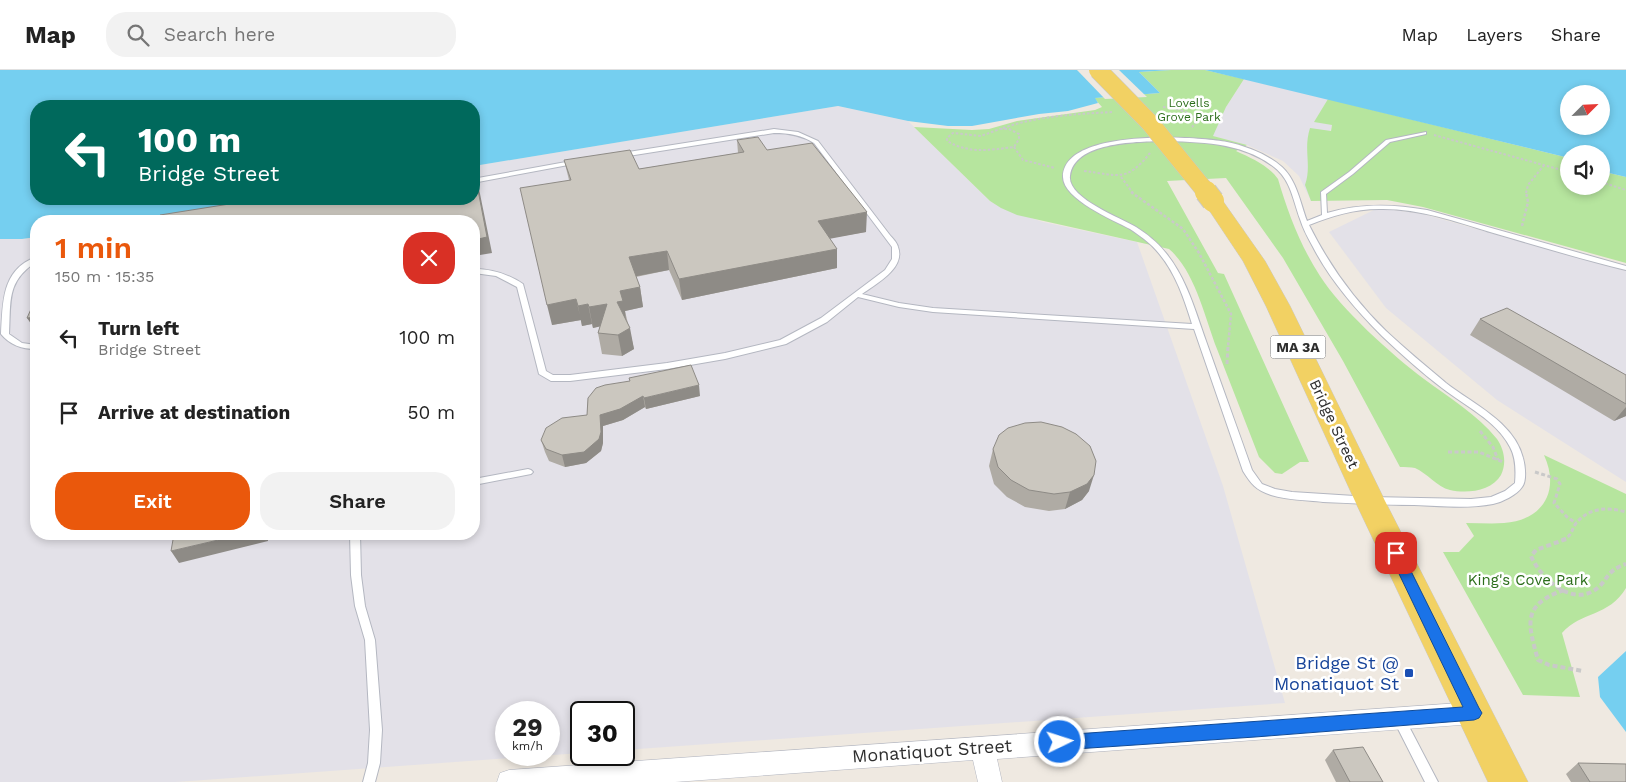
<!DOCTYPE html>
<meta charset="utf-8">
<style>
body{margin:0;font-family:"Work Sans",sans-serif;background:#f2f2f2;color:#222;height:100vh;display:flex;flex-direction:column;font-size:19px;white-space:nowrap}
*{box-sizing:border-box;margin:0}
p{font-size:16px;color:#767676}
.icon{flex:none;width:28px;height:28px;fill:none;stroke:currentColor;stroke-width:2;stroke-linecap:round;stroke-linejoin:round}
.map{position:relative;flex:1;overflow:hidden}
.panel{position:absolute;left:30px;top:145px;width:450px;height:325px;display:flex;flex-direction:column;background:#fff;border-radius:20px;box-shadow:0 2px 8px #0003}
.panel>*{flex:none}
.top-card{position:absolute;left:30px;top:30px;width:450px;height:105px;border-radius:20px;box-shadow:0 2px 8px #0003;background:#00695c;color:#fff;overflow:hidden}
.needle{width:32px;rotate:66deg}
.tools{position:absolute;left:1560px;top:15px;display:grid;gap:10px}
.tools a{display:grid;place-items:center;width:50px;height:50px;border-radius:50%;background:#fff;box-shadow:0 2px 8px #0003;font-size:25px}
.speed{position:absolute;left:495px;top:631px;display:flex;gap:10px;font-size:25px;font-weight:700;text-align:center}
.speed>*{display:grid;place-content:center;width:65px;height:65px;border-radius:50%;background:#fff;box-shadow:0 2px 8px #0003;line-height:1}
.speed small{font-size:12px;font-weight:400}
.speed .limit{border:2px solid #111;border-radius:8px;background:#fff;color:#111}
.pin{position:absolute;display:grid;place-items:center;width:42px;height:42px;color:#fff;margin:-21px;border-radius:10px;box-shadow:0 2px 8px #0006}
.me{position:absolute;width:55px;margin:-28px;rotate:86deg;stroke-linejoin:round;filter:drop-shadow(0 0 4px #0008)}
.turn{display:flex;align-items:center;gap:18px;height:105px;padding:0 25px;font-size:22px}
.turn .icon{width:65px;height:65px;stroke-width:2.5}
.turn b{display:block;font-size:35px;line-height:42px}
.round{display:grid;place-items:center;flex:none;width:52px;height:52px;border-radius:20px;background:#f2f2f2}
.summary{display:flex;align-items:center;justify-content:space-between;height:85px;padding:0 25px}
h1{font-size:30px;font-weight:600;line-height:38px;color:#ea580c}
.primary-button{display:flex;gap:10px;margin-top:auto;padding:10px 25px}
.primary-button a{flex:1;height:58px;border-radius:20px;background:#ea580c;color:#fff;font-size:20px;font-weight:600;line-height:58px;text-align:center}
.primary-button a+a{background:#f2f2f2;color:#222}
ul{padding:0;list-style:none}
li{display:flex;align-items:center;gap:15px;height:75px;padding:0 25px}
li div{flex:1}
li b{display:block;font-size:19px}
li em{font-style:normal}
header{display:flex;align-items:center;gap:30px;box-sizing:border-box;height:70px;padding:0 25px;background:#fff;border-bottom:1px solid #e0e0e0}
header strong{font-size:24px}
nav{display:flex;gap:28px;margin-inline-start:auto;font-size:18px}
.search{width:350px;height:45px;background:#f2f2f2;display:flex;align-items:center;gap:12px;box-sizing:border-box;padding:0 18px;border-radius:20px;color:#767676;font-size:19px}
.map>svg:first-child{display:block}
.industrial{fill:#e3e1e8;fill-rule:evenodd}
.green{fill:#b6e59e}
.water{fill:#75cff0;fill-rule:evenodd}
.pier{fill:#efe9e1}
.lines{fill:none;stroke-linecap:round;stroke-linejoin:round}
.lane-casing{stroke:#b4b7c1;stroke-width:2}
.street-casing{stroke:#b4b7c1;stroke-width:1}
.primary-casing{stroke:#c9c9c9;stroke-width:1}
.path-far3{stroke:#c9c9c9;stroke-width:2;stroke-dasharray:2.5 2;stroke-linecap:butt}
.path-far2{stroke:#c9c9c9;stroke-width:2.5;stroke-dasharray:3 2;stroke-linecap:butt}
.path-far1{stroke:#c9c9c9;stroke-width:3;stroke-dasharray:4 2.5;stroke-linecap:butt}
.path{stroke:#c9c9c9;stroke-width:4;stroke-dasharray:5 3;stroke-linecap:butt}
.lane{fill:#fff;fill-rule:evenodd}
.street{fill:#fff;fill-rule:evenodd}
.primary{fill:#f2d163;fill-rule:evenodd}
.primary-bridge-far1-casing{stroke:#c9c9c9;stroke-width:19;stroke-linecap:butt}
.primary-bridge-casing{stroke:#c9c9c9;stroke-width:24;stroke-linecap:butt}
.primary-bridge-far1{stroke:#f2d163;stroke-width:18}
.primary-bridge{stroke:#f2d163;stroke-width:22}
.wall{fill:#afaba4}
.shaded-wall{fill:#8e8b86}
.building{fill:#cbc7bf;stroke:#8e8b86}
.route{fill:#1a73e8;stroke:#114b97}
.transit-dot{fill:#1a4fb4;stroke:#fff;stroke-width:2}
.labels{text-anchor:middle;stroke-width:5;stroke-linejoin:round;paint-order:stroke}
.far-park-label{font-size:12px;fill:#2c6e1b;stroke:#fff}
.shield{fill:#fff;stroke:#6d6d6d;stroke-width:1}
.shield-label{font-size:14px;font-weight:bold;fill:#2e2e2e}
.street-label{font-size:15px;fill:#2e2e2e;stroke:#fff}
.park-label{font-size:15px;fill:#2c6e1b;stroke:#fff}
.near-transit-label{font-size:18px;fill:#164399;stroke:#fff;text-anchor:end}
.near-street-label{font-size:18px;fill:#2e2e2e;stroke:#fff}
</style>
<header>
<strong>Map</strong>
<div class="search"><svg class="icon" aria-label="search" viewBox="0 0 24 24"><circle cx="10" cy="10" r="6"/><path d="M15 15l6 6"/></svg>Search here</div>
<nav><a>Map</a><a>Layers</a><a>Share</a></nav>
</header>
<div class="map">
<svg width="1626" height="712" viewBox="0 0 1626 712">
<rect width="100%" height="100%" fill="#efe9e1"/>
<path class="industrial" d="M 1244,9 L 1328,29 L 1315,51 L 1332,55 L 1311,131 L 1299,106 L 1283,91 L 1247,75 L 1212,66 L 1226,37 Z
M 838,36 L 908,51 L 990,131 L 1002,138 L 1043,152 L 1137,172 L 1223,416 L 1285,633 L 624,680 L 624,642 L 581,642 L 581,683 L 176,712 L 0,712 L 0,169 L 22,169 L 36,167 L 36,464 L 474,464 L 474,151 L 131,151 L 268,129 L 474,129 L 474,96 ZM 506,642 L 549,642 L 549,685 L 506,685 Z
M 1378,138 L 1423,144 L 1626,201 L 1626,412 L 1497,330 L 1386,238 L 1329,162 Z"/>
<path class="green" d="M 1171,0 L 1205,0 L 1244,9 L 1226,37 L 1213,66 L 1247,75 L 1236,81 C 1251,88 1268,95 1278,109 C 1288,143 1300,175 1320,206 C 1341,239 1392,285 1424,309 C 1448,327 1478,345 1497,369 C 1504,379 1507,393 1501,405 C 1492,421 1467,424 1450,420 C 1437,417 1427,403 1415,398 C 1411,397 1405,397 1400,397 L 1343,291 L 1283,188 L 1226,108 L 1167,111 L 1218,203 L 1224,204 L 1309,392 L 1300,392 L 1282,404 L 1275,403 L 1259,387 C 1245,351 1231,315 1217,279 C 1205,248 1195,201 1169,179 L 1017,145 L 1001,138 L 990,131 L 914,57 L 972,60 L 989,59 L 1017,51 L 1095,40 L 1102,37 L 1094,28 L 1160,23 L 1139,2 Z
M 1328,29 L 1569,88 L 1569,116 L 1601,116 L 1601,98 L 1609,103 L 1626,107 L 1626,193 L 1423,137 L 1387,130 L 1311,131 L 1305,115 C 1312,95 1303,80 1310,58 L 1331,61 L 1332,55 L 1314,52 Z
M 1544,385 L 1626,424 L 1626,518 C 1609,547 1581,541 1562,563 L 1580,627 L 1523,625 L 1443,482 L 1459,482 L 1474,466 L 1466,453 C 1479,453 1492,454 1504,453 C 1544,450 1560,420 1544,385 Z"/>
<path class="water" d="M 0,0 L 1171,0 L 1139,2 L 1160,23 L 1095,28 L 1098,33 L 1068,41 L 1039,44 L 972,56 L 948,56 L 908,51 L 838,36 L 474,96 L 474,36 L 36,36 L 36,129 L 268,129 L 131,151 L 36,151 L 36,167 L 22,169 L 0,169 Z
M 1205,0 L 1626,0 L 1626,107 L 1609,103 L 1601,98 L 1601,84 L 1569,84 L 1569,88 ZM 1569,24 L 1601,24 L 1601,56 L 1569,56 Z
M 1626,581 L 1626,662 L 1600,627 L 1598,607 Z"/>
<path class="pier" d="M 1077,0 L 1119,0 L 1147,27 L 1105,29 Z"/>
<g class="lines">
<g class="lane-casing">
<path id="lane" d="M 774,59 L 798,62 L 818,71 L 889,164 C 892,168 897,172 898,177 C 906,198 876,214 862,224 L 899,233 L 933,238 L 1192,254 C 1184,228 1175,201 1156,180 C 1149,172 1139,165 1130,159 C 1113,150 1063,129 1063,107 C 1063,58 1195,66 1227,72 C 1246,76 1267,84 1282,97 C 1297,111 1300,132 1307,151 L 1322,145 L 1321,122 L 1349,102 L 1386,70 L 1426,62 L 1426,64 L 1390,72 L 1353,104 L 1326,124 L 1327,143 C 1361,133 1393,134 1427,140 L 1626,196 L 1626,200 C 1580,189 1535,175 1490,162 C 1454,151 1417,138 1379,139 C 1354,139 1332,146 1309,155 C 1329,195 1354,230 1386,261 C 1405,279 1426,296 1446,313 C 1473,334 1514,352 1523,388 C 1525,395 1527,411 1522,417 C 1517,425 1502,432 1493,434 C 1467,439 1440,436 1414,435 C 1383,435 1353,433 1323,432 C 1306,430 1288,430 1271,425 C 1256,420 1251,414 1243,401 L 1194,259 L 933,242 L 899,237 L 858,227 L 827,252 L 786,274 L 725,289 L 667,299 L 570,311 L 551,311 L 539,304 L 517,217 L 496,206 L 474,203 L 474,199 C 492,199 508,204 523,214 L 546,301 L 553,305 L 570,305 L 667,293 L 725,283 L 780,270 L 821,248 L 885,200 L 892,189 L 892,177 L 814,73 C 801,65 789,63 774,63 L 622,87 L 619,85 L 622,83 ZM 1161,71 C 1200,72 1242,72 1274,97 C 1291,110 1293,130 1300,149 C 1303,159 1308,168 1313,177 C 1330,210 1356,240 1382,266 C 1401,284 1421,302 1442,318 C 1465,336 1496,350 1510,377 C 1516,388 1516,401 1515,413 L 1505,421 L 1491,427 L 1471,429 L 1370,427 L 1292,422 L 1275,419 L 1262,414 L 1252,400 C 1237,357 1221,314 1206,271 C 1195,240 1186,207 1165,182 C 1157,172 1147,164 1136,157 C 1121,148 1067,128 1070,106 C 1074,72 1135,72 1161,71 Z
M 577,90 L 580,92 L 579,93 L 478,112 L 475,110 L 478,108 Z
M 36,187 L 36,192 C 6,212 11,231 9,264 L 22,273 L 36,275 L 36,279 C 22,279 10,275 1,264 C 3,233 1,200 36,187 Z
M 528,399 L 531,400 L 533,402 L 531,404 L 474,415 L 474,409 Z
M 350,464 L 360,464 L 361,505 L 365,536 L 375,570 L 382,660 L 380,693 L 375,712 L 363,712 L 368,693 L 370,660 L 365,570 L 355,536 L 351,505 Z
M 1399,644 L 1403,645 L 1438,712 L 1425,712 L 1393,649 L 1395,645 Z"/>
</g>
<g class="street-casing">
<path id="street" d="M 1474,632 L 1482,635 L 1486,643 L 1482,651 L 1474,654 L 997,689 L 1002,712 L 978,712 L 973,690 L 675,712 L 497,712 L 500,703 L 509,700 Z"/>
</g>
<g class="primary-casing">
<path id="primary" d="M 1213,125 L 1220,127 L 1265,191 L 1290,236 L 1385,431 L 1528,712 L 1488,712 L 1355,431 L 1266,236 L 1243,191 L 1203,131 L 1206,127 Z"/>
</g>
<path class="path-far3" d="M 1163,37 C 1176,38 1188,41 1198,50 L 1192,57
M 1003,58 C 1038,46 1076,44 1112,42
M 1000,59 L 1009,59 L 1019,64 L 1019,69 L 1014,77 C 990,80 969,84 947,71 L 947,68 L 953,63 L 981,66 Z
M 1434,65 L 1569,102
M 1014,77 L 1023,90 L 1055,98
M 1084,101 C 1118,105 1126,113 1150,83
M 1121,107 L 1133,123
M 1601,112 L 1626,120
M 1526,123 L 1528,115 L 1545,94"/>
<path class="path-far2" d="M 1131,122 L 1183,159 L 1199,183 L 1231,244 L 1228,277
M 1522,156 L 1528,132 L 1526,122"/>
<path class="path-far1" d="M 1227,294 L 1228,276
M 1480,361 L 1493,377 L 1498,390
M 1448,382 L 1479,382 L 1503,392
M 1535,402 L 1557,409 L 1560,414 L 1554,433 L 1567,447 L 1576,453
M 1562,470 C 1573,466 1571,459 1577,452 C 1591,437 1608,437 1626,442"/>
<path class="path" d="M 1566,469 L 1536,480 L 1531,486 C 1540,507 1569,535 1593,521 C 1608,513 1604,501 1626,494
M 1564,520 C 1521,535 1528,554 1538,590 L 1549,595 L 1583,601"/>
<use href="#lane" class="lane"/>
<use href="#street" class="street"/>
<use href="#primary" class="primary"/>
<g class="primary-bridge-far1-casing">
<path id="primary-bridge-far1" d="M 1098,0 L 1150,53 L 1207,123"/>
</g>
<g class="primary-bridge-casing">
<path id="primary-bridge" d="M 1206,122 L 1213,131"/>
</g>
<use href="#primary-bridge-far1" class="primary-bridge-far1"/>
<use href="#primary-bridge" class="primary-bridge"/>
</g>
<path class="wall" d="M 737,70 L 767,80 L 866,162 L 830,168 L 837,198 L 682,230 L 669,200 L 636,207 L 640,217 L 643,237 L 625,241 L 634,279 L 622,286 L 602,284 L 598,263 L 600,256 L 593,258 L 592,254 L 582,256 L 581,250 L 552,255 L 569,110 L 564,90 L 639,99 L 738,83 Z
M 1480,249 L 1626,305 L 1626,346 L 1614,351 L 1470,265 Z
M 700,326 L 646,339 L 645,337 L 623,350 L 603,356 L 603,373 L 601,381 L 586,393 L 565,397 L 549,391 L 545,382 L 541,370 L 587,345 L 588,328 Z
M 993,379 L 1089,421 L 1082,430 L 1065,439 L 1049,441 L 1025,437 L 1007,427 L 994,414 L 989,396 Z
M 1333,680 L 1383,712 L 1336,712 L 1325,690 Z
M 1578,693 L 1626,712 L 1571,712 L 1566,704 Z"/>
<path class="shaded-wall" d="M 474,99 L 478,114 L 492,183 L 474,186 Z
M 867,142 L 866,162 L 818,171 L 818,151 Z
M 837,179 L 837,198 L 682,230 L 679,209 Z
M 667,181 L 669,200 L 632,207 L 629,187 Z
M 640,217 L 643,237 L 625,241 L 626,251 L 617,232 L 620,221 Z
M 576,229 L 581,250 L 552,255 L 547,235 Z
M 588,234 L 592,254 L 582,256 L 578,236 Z
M 607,234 L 611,254 L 593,258 L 589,237 Z
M 36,247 L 36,261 L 27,248 Z
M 630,258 L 634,279 L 622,286 L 618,265 Z
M 699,315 L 700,326 L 646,339 L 644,328 Z
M 643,326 L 645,337 L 623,350 L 603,356 L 603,373 L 601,381 L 586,393 L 565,397 L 562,385 L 600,345 Z
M 1626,337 L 1626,346 L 1614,351 Z
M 1094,405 L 1089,421 L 1082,430 L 1065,439 L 1070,422 Z
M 244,464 L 268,464 L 268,471 L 179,493 L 171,481 Z"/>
<path class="building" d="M 758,67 L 767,80 L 812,73 L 867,142 L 818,151 L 837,179 L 679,209 L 667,181 L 629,187 L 640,217 L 620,221 L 623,231 L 617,232 L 630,258 L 618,265 L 598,263 L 607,234 L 589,237 L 588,234 L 578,236 L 576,229 L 547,235 L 520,118 L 571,110 L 564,90 L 630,80 L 639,99 L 744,82 L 737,70 Z
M 474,99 L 487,167 L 474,170 L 474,151 L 158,151 L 160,145 L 261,129 L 474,129 Z
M 36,228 L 36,247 L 27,248 Z
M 1507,238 L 1626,305 L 1626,334 L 1480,249 Z
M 691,295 L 699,315 L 644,328 L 643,326 L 620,339 L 600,345 L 601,362 L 599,369 L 584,382 L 562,385 L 546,379 L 541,370 L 546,358 L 562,348 L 587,345 L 588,328 L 596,318 L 605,315 L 630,311 L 629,308 Z
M 1041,352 L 1062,357 L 1076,364 L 1090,376 L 1096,391 L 1094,405 L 1087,414 L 1070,422 L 1054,424 L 1029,420 L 1011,410 L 998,397 L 993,379 L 999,365 L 1008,358 L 1025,353 Z
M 174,464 L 244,464 L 171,481 Z
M 1363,677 L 1383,712 L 1350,712 L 1333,680 Z
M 1578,693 L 1626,694 L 1626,712 L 1590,712 Z"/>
<path class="route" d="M 1396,478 L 1401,480 L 1402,483 L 1479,638 L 1482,643 L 1479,648 L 1474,650 L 1255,667 L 1060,680 L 1054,678 L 1052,672 L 1054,667 L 1060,665 L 1463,637 L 1389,483 L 1391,480 Z"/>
<rect class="transit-dot" x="1404" y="598" width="10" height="10" rx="2.5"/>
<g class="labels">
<g class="far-park-label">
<text x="1189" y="37">Lovells<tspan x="1189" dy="14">Grove Park</tspan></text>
</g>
<rect class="shield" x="1270.5" y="265.5" width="55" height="23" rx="4"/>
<g class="shield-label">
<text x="1298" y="282">MA 3A</text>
</g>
<g class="street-label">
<text transform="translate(1334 354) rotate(65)" y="5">Bridge Street</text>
</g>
<g class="park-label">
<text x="1528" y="515">King's Cove Park</text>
</g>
<g class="near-transit-label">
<text x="1399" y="599">Bridge St @<tspan x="1399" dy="21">Monatiquot St</tspan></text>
</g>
<g class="near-street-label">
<text transform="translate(932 681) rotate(-4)" y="6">Monatiquot Street</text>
</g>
</g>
</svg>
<div class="tools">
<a><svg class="needle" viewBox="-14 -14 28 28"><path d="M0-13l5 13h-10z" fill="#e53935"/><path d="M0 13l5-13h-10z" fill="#767676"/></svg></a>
<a><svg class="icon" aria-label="sound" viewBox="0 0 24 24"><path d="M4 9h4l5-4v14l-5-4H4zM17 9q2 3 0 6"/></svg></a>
</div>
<div class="speed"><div>29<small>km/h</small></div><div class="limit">30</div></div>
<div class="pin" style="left:1396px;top:483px;background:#d93025"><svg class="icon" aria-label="arrive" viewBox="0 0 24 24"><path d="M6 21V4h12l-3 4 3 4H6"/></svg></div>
<svg class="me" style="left:1060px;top:672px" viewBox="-20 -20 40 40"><circle r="17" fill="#1a73e8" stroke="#fff" stroke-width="3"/><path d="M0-11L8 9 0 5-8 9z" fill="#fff"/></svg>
<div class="top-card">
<div class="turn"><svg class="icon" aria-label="left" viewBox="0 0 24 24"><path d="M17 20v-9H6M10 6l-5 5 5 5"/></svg><div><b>100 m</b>Bridge Street</div></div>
</div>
<section class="panel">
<div class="summary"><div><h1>1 min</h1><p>150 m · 15:35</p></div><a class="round" style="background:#d93025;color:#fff"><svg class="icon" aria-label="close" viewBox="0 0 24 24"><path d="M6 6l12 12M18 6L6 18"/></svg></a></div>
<ul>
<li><svg class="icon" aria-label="left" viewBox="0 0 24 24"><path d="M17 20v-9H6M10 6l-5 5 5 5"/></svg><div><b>Turn left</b><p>Bridge Street</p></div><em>100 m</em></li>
<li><svg class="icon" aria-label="arrive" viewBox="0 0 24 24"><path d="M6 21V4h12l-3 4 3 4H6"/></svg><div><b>Arrive at destination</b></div><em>50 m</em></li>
</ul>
<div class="primary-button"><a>Exit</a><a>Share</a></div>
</section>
</div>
